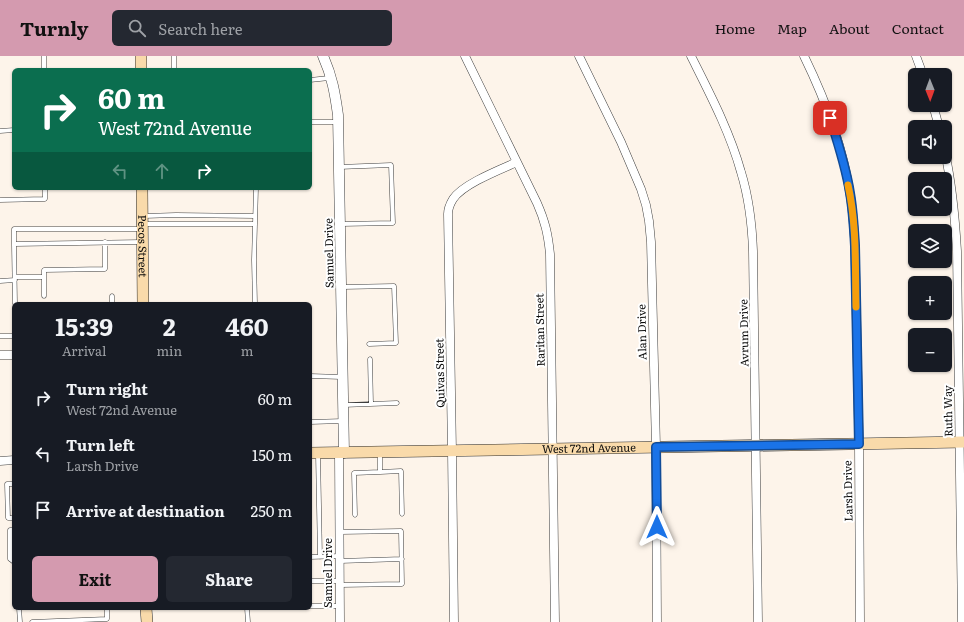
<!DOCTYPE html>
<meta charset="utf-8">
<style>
body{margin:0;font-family:Literata,serif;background:#242831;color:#f1f3f6;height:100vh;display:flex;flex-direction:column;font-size:15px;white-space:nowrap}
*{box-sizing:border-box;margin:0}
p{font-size:13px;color:#9ea1a6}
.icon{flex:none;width:22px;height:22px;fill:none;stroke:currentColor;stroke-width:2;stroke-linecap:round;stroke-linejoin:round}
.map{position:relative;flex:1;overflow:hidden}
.side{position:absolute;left:12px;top:246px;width:300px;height:308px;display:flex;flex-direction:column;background:#171b24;border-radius:6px;box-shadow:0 1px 3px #0004}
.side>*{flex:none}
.hud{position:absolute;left:12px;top:12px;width:300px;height:122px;border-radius:6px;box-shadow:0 1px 3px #0004;background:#0b6e4f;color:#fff;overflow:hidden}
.needle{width:26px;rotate:179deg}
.fabs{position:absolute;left:908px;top:12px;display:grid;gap:8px}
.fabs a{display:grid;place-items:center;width:44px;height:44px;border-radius:6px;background:#171b24;box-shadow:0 1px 3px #0004;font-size:20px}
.pin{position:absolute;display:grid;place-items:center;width:34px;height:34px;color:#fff;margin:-17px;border-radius:8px;box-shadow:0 2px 6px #0006}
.me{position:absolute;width:44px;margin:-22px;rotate:0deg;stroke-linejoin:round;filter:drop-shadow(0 0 3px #0008)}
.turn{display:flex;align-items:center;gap:14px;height:84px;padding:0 20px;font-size:18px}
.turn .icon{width:52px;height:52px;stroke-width:2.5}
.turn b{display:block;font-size:28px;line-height:34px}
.lanes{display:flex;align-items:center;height:38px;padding:0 20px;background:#0003;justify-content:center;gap:20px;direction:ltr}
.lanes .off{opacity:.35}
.eta{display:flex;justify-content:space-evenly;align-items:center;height:68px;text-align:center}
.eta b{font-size:24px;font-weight:700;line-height:28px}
.action{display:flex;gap:8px;margin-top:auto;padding:8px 20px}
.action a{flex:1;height:46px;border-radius:6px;background:#d49aaf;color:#111;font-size:16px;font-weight:700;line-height:46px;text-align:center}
.action a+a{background:#242831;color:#f1f3f6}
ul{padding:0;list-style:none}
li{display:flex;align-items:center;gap:12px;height:56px;padding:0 20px}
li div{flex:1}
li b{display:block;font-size:15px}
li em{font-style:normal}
header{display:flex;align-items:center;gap:24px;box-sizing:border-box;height:56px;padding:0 20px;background:#d49aaf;color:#111}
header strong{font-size:19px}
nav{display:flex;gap:22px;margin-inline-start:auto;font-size:14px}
.search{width:280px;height:36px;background:#242831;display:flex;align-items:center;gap:10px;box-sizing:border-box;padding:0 14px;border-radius:6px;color:#9ea1a6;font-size:15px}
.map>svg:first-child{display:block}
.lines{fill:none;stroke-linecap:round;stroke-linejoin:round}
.service-casing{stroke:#3e3e3e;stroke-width:5}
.minor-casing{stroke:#3e3e3e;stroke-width:9}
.tertiary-casing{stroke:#3e3e3e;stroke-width:11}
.secondary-casing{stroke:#2d2d2d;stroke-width:12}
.service{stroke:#fff;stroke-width:4}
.minor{stroke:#fff;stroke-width:8}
.tertiary{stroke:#fff;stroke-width:10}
.secondary{stroke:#f9daaa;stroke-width:11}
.route-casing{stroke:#114b97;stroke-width:10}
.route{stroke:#1a73e8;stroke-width:7}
.slow{stroke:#f59e0b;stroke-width:7}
.labels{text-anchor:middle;stroke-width:4;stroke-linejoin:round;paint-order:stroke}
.street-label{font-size:11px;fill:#0b0b0b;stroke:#fff}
</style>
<header>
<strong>Turnly</strong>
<div class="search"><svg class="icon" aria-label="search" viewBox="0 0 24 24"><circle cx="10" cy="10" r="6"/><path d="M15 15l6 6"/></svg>Search here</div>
<nav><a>Home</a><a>Map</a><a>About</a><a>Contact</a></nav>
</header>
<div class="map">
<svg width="964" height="566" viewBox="0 0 964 566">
<rect width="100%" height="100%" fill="#fdf4ea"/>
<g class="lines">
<g class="service-casing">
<path id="service" d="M 174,0 L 174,14
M 44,14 L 44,0
M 310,24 L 329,22
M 310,66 L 338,66
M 0,75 L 14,74
M 339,111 L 391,109 L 393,167 L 341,168
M 0,144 L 45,143 L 45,132
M 144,160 L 176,159 L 255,160
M 143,168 L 255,168
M 14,188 L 14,173 L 142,173
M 15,221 L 44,221
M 0,225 L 15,224
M 342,231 L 394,230 L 396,287 L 369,288
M 44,240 L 44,214 L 105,213 L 105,186
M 112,240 L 112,248
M 15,248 L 14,188 L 142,186
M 255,248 L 254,204 L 256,132
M 0,280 L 14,280
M 370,303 L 371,348
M 310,320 L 342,321
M 343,349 L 397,347
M 310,366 L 343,365
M 380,397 L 380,416 L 401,415 L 402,458
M 318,398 L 320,501
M 14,428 L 7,428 L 8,462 L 14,462
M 355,459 L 354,417 L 380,416
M 14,474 L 10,474 L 10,503 L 14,506
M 340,476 L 401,475 L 402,528 L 340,529
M 310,501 L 340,500
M 340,505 L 402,503
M 310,525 L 340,525
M 310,550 L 340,550
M 19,552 L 20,566
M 247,552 L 248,566
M 32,566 L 107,563 L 107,552"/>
</g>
<g class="minor-casing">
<path id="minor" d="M 465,0 L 537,147 C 545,165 548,178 550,198 L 555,566
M 579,0 L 621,86 L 641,133 L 646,149 L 649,165 L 651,186 L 656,391 L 657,566
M 691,0 C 710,38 730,76 741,116 C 749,142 752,168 753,195 L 758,566
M 804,0 C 825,43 843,91 850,138 C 853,155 854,173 855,190 L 859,388 L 860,566
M 916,0 L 923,19
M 933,49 L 939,71
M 945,96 C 952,129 955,161 957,195 L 962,566
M 0,299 L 14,299
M 339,397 L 340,566
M 0,405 L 14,404
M 454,566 L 452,395 L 448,158 C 448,152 450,148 453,143 C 463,128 499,114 517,106"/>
</g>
<g class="tertiary-casing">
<path id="tertiary" d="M 323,0 C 332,20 335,37 338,59 L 344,397"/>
</g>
<g class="secondary-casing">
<g id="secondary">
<path d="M 141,0 L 141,14"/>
<path id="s1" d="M 142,132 L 143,248"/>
<path id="s2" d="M 310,397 L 964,386"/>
<path d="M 146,552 L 147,566"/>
</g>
</g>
<use href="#service" class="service"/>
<use href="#minor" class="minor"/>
<use href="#tertiary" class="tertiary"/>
<use href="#secondary" class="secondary"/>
</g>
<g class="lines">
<g class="route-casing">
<path id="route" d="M 657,471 L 656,391 L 859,388 L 855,190 C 854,172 853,154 850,137 C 846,111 838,87 830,62"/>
</g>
<use href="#route" class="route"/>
<path class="slow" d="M 848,129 C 857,169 855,210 856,251"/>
</g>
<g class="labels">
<g class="street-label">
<text dy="4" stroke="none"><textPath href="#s1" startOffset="58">Pecos Street</textPath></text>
<text transform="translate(329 197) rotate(-91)" y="4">Samuel Drive</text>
<text transform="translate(540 274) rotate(-91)" y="4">Raritan Street</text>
<text transform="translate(642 276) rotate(-91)" y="4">Alan Drive</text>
<text transform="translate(744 277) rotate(-91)" y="4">Avrum Drive</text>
<text transform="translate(440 317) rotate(-91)" y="4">Quivas Street</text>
<text transform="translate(948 355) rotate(-91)" y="4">Ruth Way</text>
<text dy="4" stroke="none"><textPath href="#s2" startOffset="279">West 72nd Avenue</textPath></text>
<text transform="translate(848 435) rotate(-91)" y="4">Larsh Drive</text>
<text transform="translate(328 517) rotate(-90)" y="4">Samuel Drive</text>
</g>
</g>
</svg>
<div class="fabs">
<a><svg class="needle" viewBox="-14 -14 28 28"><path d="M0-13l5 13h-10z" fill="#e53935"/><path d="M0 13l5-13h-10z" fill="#9ea1a6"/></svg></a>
<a><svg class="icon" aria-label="sound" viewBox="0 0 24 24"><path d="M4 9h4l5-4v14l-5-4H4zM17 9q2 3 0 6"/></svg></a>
<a><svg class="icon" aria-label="search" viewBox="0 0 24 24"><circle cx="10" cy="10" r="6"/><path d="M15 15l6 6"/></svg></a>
<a><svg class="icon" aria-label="layers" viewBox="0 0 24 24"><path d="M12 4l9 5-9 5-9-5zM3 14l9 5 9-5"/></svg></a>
<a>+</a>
<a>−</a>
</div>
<div class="pin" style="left:830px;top:62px;background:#d93025"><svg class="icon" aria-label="arrive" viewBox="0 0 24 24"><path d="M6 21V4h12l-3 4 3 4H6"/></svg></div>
<svg class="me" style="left:657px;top:471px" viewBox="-20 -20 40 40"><path d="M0-17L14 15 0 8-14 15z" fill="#1a73e8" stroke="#fff" stroke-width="4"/></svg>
<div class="hud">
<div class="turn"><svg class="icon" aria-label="right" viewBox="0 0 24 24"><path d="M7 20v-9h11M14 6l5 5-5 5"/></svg><div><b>60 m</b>West 72nd Avenue</div></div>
<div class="lanes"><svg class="icon off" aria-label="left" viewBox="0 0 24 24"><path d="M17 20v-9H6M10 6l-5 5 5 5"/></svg><svg class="icon off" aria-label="ahead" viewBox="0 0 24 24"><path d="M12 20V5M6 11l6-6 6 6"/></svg><svg class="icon" aria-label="right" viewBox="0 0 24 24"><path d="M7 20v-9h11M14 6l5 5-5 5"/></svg></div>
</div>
<section class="side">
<div class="eta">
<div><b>15:39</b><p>Arrival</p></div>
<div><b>2</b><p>min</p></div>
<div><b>460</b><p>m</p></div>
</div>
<ul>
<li><svg class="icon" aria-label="right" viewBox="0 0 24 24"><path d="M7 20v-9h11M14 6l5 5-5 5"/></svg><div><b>Turn right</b><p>West 72nd Avenue</p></div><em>60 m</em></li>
<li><svg class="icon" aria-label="left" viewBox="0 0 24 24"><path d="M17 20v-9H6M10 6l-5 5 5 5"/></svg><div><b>Turn left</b><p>Larsh Drive</p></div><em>150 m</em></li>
<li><svg class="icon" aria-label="arrive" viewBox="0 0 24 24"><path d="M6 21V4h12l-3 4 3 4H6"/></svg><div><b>Arrive at destination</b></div><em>250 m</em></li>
</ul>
<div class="action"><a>Exit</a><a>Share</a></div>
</section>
</div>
